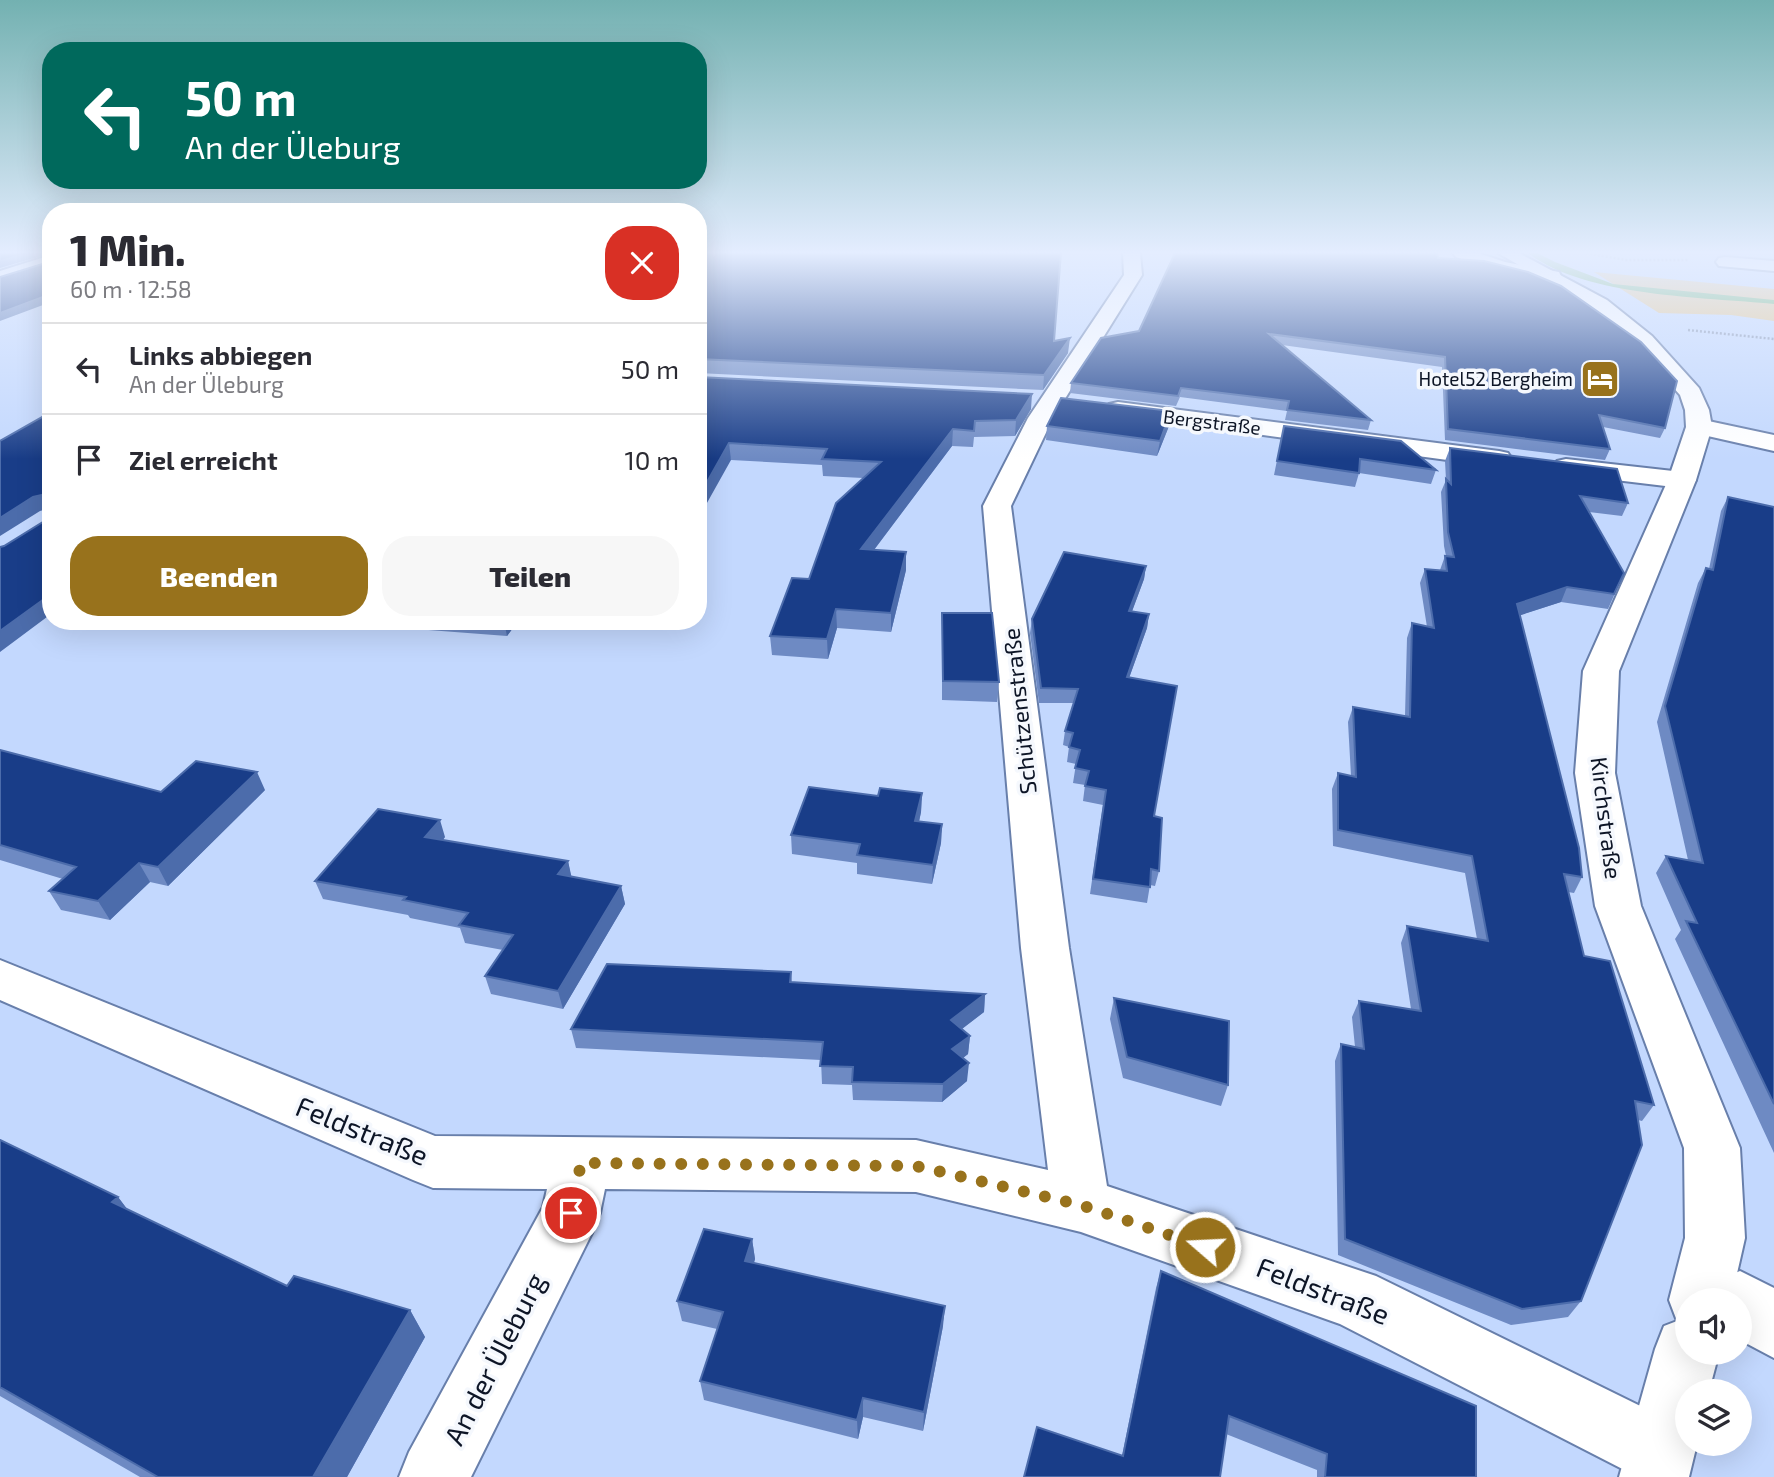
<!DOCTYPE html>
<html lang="de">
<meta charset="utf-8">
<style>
body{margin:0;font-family:"Exo 2",sans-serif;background:#f7f7f7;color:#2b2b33;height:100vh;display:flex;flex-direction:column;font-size:26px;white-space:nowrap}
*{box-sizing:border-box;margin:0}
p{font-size:23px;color:#7c7c81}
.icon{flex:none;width:38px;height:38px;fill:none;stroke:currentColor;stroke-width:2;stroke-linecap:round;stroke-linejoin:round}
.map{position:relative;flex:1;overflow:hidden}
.panel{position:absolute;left:42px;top:203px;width:665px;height:427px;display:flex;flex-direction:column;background:#fff;border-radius:28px;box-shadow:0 7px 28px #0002}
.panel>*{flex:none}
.banner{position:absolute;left:42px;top:42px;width:665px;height:147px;border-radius:28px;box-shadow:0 7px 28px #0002;background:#00695c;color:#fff;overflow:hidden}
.tools{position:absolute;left:1675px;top:1288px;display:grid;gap:14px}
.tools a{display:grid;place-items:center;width:77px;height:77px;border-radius:50%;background:#fff;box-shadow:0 7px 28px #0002;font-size:35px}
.pin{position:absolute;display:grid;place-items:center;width:60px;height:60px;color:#fff;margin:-30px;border:4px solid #fff;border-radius:50%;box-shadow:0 2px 7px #0007}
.me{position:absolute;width:77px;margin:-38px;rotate:289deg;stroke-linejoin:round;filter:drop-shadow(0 0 5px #0008)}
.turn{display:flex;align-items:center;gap:24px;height:147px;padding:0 28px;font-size:32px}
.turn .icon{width:91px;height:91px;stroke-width:2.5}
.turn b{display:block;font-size:49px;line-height:60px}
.round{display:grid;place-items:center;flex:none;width:74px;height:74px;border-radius:28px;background:#f7f7f7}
.summary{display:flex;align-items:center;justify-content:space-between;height:119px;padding:0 28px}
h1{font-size:42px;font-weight:800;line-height:52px}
.button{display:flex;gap:14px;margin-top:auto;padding:14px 28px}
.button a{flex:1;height:80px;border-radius:28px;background:#98721c;color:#fff;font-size:28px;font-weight:800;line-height:80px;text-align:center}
.button a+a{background:#f7f7f7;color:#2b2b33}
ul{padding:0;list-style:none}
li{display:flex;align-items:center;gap:21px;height:91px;padding:0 28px;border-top:2px solid #e1e1e2}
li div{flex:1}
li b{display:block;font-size:26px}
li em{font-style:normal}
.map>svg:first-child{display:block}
.green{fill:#e6c382}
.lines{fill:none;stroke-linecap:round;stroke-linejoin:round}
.stream{fill:#64ad5f;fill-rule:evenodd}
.minor-casing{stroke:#687fab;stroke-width:4}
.major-casing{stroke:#687fab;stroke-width:4}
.path{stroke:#8191b0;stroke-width:2.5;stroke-dasharray:2 2;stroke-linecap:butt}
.minor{fill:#fff;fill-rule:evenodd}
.major{fill:#fff;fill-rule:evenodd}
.wall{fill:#6e8ac3}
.shaded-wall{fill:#4c6cab}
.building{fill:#193d88;stroke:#4c6cab;stroke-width:2}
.route{stroke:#98721c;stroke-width:12;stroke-dasharray:0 21.6}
.labels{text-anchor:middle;stroke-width:7;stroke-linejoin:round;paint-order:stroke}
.far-poi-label{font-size:19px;fill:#0d1526;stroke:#f5f8fd;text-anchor:end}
.far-street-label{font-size:19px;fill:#0d1526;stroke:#f5f8fd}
.street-label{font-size:23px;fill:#0d1526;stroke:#f5f8fd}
.near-street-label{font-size:28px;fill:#0d1526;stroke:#f5f8fd}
</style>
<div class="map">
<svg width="1774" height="1477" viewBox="0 0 1774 1477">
<rect width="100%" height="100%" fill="#c3d8fe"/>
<path class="green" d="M 1594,272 L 1774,289 L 1774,321 L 1731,315 L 1659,313 Z"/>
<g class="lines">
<path class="stream" d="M 1528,253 L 1537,253 L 1555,262 L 1613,284 L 1774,300 L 1774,304 C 1704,297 1585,297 1528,253 Z"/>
<g class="minor-casing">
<path id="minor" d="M 1123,253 L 1140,253 L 1142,275 L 1053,418 L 1011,506 L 1069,948 L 1107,1186 L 1376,1276 L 1683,1427 L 1687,1444 L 1691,1444 L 1694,1451 L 1683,1475 L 1638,1477 L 1340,1324 L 1081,1232 L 916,1192 L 605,1189 L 600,1213 L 592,1233 L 471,1477 L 399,1477 L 409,1452 L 543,1207 L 547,1189 L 433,1188 L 413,1180 L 0,1000 L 0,960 L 435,1136 L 916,1140 L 1048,1170 L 1021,948 L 983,506 L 1028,418 L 1124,275 Z
M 1453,253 L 1478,253 L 1505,262 L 1559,272 L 1561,276 L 1552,282 L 1495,271 L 1456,257 Z
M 51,255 L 51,266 L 0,283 L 0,271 Z
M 1725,257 L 1774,261 L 1774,271 L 1719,266 L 1716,262 L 1719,258 Z
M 1118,402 L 1499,451 L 1508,453 L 1512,459 L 1508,465 L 1499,467 L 1109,414 L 1106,409 L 1109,404 Z
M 1699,419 L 1774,435 L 1774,451 L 1690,432 L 1686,427 L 1690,422 Z
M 1566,459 L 1682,472 L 1692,474 L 1696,480 L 1692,486 L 1682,488 L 1557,473 L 1553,467 L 1557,461 Z
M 1740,1271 L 1774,1288 L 1774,1358 L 1740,1340 L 1740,1300 L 1709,1300 L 1718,1280 Z"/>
</g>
<g class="major-casing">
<path id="major" d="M 1498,253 L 1519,253 L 1607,300 L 1652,336 L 1699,388 L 1709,410 L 1712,427 L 1696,480 L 1619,671 L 1615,773 L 1641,906 L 1740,1148 L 1745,1238 L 1731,1300 L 1687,1300 L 1687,1353 L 1719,1353 L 1709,1391 L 1687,1391 L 1687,1444 L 1697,1444 L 1689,1477 L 1619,1477 L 1655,1349 L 1664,1326 L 1677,1321 L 1669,1300 L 1685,1238 L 1684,1148 L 1595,906 L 1575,773 L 1583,671 L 1668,480 L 1686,427 L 1685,410 L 1680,395 L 1636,346 L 1593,308 Z"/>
</g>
<path class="path" d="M 1586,253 L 1626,260 L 1689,260
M 1688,330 L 1774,339"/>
<use href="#minor" class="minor"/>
<use href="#major" class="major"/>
</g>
<path class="wall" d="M 698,253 L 1054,341 L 1068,353 L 1043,390 L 698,373 Z
M 1438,258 L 1665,428 L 1660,438 L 1603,427 L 1610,449 L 1605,460 L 1445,440 L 1442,367 L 1282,345 L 1371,420 L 1368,430 L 1285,420 L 1287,411 L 1180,397 L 1176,406 L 1070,393 L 1071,383 L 1139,331 Z
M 698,377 L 1031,409 L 1015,436 L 974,437 L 973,447 L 952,446 L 874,550 L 906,570 L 891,632 L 837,628 L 828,659 L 772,655 L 770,636 L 809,579 L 863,478 L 823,476 L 822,465 L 731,460 Z
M 1171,411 L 1169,426 L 1157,456 L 1046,440 L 1047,426 Z
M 1284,426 L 1436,470 L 1431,484 L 1359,473 L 1355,487 L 1274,475 Z
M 1450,448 L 1628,503 L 1622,516 L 1589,512 L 1624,573 L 1608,609 L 1561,602 L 1520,615 L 1582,877 L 1574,893 L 1568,892 L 1584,956 L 1654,1105 L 1642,1121 L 1638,1120 L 1581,1301 L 1568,1317 L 1511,1325 L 1338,1255 L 1335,1061 L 1341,1044 L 1355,1047 L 1352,1017 L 1359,1001 L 1411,1009 L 1401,943 L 1407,926 L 1477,939 L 1465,873 L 1333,846 L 1332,789 L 1338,773 L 1351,776 L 1348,722 L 1353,707 L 1405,716 L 1407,638 L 1412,623 L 1427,627 L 1420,583 L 1425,569 L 1440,570 L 1445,556 L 1446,556 L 1444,546 L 1441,492 L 1446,480 L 1445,461 Z
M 1728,497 L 1774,507 L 1774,1153 L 1675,939 L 1681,930 L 1656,873 L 1666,856 L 1688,860 L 1657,722 L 1698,583 L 1706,568 L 1709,569 L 1721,511 Z
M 1146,566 L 1144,579 L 1132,611 L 1149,614 L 1147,628 L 1129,678 L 1154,816 L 1159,871 L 1155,886 L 1150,885 L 1147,903 L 1090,894 L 1103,805 L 1083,801 L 1085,785 L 1073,783 L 1076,764 L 1067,762 L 1069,747 L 1063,745 L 1065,731 L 1074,703 L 1039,703 L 1030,633 L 1032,619 Z
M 942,613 L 999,682 L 997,702 L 942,700 Z
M 387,621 L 518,621 L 507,636 L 389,627 Z
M 0,750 L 161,792 L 265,790 L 168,886 L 150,882 L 110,920 L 61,910 L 49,891 L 63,879 L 0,860 Z
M 922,793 L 921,812 L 919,822 L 942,824 L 941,843 L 932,884 L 857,874 L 857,863 L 792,854 L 791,835 L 878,796 Z
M 445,837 L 443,840 L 568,861 L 571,877 L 621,886 L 625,904 L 563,1009 L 491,994 L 485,976 L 503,950 L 465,943 L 460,928 L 410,918 L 408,915 L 323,899 L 315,881 Z
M 791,972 L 792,982 L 985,994 L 984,1012 L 962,1029 L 970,1036 L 968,1054 L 963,1058 L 967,1081 L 942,1102 L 853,1100 L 852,1085 L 822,1084 L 821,1060 L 576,1048 L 571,1029 Z
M 1114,998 L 1228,1085 L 1221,1106 L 1123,1078 L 1110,1019 Z
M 0,1140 L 118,1197 L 127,1209 L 287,1286 L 410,1310 L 425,1337 L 347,1477 L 140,1477 L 0,1396 Z
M 752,1239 L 755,1259 L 754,1263 L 943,1326 L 923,1431 L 863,1417 L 858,1439 L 704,1400 L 700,1381 L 717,1329 L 682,1321 L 677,1301 Z
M 1161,1271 L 1476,1477 L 1317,1477 L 1317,1470 L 1226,1434 L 1220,1477 L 1122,1456 L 1156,1288 Z"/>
<path class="shaded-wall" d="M 30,253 L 51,253 L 0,268 L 0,261 Z
M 51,294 L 51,302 L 0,321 L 0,313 Z
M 1070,338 L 1068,353 L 1043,390 L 1044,375 Z
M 1032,394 L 1031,409 L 1015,436 L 1016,420 Z
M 1171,411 L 1169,426 L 1157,456 L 1160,441 Z
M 953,429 L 952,446 L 861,567 L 861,549 Z
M 729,443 L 731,460 L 698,519 L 698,498 Z
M 46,494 L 51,508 L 40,511 L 0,536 L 0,518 L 33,497 Z
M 704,520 L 706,538 L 698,553 L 698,531 Z
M 906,552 L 906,570 L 891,632 L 891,613 Z
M 1146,566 L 1144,579 L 1127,625 L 1129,611 Z
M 1567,587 L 1561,602 L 1512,618 L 1517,604 Z
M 51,594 L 51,614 L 0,652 L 0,631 Z
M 836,609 L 837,628 L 828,659 L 827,639 Z
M 1149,614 L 1147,628 L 1124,692 L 1127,677 Z
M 504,621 L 518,621 L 507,636 Z
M 257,772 L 265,790 L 168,886 L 158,867 Z
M 922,793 L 921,812 L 915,840 L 915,821 Z
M 440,820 L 445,837 L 431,855 L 425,837 Z
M 942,824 L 941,843 L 932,884 L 933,865 Z
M 568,861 L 572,879 L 558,874 Z
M 139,863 L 150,882 L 110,920 L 98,901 Z
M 621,886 L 625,904 L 563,1009 L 558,991 Z
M 985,994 L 984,1012 L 950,1038 L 951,1020 Z
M 970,1036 L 968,1054 L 951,1067 L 952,1049 Z
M 969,1063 L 967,1081 L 942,1102 L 943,1084 Z
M 118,1197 L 140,1226 L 112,1202 Z
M 752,1239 L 755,1259 L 748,1281 L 745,1261 Z
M 945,1306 L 943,1326 L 923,1431 L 924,1412 Z
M 410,1310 L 425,1337 L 347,1477 L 313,1477 Z
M 863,1398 L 863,1417 L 858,1439 L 857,1420 Z"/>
<path class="building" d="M 0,253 L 30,253 L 0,261 Z
M 50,253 L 51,253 L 51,294 L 0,313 L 0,277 L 49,262 Z
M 698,253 L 1061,253 L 1054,341 L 1070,338 L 1044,375 L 698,359 Z
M 1175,253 L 1437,253 L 1438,258 L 1484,261 L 1528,272 L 1561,286 L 1641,342 L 1677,381 L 1665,428 L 1599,415 L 1610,449 L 1448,429 L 1445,357 L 1269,334 L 1371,420 L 1287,410 L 1289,401 L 1181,388 L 1178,396 L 1071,383 L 1101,338 L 1139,331 Z
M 698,377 L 1032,394 L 1016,420 L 975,421 L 974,431 L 953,429 L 861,549 L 906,552 L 891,613 L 836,609 L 827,639 L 770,636 L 792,578 L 809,579 L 836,503 L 881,462 L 822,459 L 827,449 L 729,443 L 698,498 Z
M 1061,398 L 1171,411 L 1160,441 L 1047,426 Z
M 51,412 L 51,594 L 0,631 L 0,547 L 4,546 L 46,520 L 46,494 L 33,497 L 0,518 L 0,441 Z
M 1284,426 L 1401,441 L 1436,470 L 1360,459 L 1359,473 L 1277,461 Z
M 1450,448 L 1617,469 L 1628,503 L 1580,496 L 1624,573 L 1614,594 L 1567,587 L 1517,604 L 1579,848 L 1582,877 L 1564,874 L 1584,956 L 1610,961 L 1654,1105 L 1635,1101 L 1642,1145 L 1581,1301 L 1522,1309 L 1345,1239 L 1341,1044 L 1364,1049 L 1359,1001 L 1421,1011 L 1407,926 L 1488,941 L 1472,856 L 1338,830 L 1338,773 L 1356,777 L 1353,707 L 1410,717 L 1412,623 L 1434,628 L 1425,569 L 1447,571 L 1445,556 L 1454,557 L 1448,532 L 1446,479 L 1451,484 Z
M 1728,497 L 1774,507 L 1774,1104 L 1686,921 L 1697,923 L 1666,856 L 1703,863 L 1665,706 L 1706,568 L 1713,570 Z
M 698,520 L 704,520 L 698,531 Z
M 1064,552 L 1146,566 L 1129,611 L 1149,614 L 1127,677 L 1177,686 L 1154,816 L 1162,818 L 1159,871 L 1151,869 L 1150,887 L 1093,879 L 1106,790 L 1085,786 L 1089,771 L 1075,768 L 1080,750 L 1069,747 L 1073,733 L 1065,731 L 1078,689 L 1041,688 L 1032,619 Z
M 942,613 L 992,613 L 999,682 L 943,681 Z
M 0,750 L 161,792 L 196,761 L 257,772 L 158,867 L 139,863 L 98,901 L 49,891 L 76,867 L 0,845 Z
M 809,787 L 878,796 L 880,788 L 922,793 L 915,821 L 942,824 L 933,865 L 857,855 L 860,844 L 791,835 Z
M 378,809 L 440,820 L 425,837 L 568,861 L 558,874 L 621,886 L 558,991 L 485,976 L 513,935 L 459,925 L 468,913 L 403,900 L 406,897 L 315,881 Z
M 607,964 L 791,972 L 790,982 L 985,994 L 951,1020 L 970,1036 L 952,1049 L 969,1063 L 943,1084 L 852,1082 L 853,1067 L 820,1066 L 823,1042 L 571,1029 Z
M 1114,998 L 1229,1021 L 1228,1085 L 1127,1057 Z
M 0,1140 L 118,1197 L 112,1202 L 287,1286 L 294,1276 L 410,1310 L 313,1477 L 158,1477 L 0,1387 Z
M 704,1229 L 752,1239 L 745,1261 L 945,1306 L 924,1412 L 863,1398 L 857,1420 L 700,1381 L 723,1312 L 677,1301 Z
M 1161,1271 L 1476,1406 L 1476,1477 L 1325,1477 L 1327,1454 L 1229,1416 L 1220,1477 L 1024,1477 L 1037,1427 L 1123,1456 Z"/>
<linearGradient id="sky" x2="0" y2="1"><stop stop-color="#73b1b1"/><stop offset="0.55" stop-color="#e4edff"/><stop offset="1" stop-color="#e4edff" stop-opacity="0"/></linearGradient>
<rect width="1774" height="459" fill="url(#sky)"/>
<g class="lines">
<path class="route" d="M 571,1213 L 581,1163 L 916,1166 L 1081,1205 L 1205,1247"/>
</g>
<defs>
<g id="hotel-square" transform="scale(2.0125)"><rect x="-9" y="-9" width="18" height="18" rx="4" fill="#98721c" stroke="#f5f8fd"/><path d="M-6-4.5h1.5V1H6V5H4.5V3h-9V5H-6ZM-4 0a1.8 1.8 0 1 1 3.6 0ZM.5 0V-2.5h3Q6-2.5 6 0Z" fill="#fff"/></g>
</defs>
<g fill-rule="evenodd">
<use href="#hotel-square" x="1600" y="379"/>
</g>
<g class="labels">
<g class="far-poi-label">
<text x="1573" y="386">Hotel52 Bergheim</text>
</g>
<g class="far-street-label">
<text transform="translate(1212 422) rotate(7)" y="7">Bergstraße</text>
</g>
<g class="street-label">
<text transform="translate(1020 711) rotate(-96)" y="8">Schützenstraße</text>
<text transform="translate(1606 818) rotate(83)" y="8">Kirchstraße</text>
</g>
<g class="near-street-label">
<text transform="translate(362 1131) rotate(22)" y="10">Feldstraße</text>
<text transform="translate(1323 1291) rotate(21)" y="10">Feldstraße</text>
<text transform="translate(495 1359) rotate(-63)" y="10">An der Üleburg</text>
</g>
</g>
</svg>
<div class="tools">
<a><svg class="icon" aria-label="sound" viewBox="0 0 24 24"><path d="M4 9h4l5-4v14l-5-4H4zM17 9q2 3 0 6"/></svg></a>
<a><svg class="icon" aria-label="layers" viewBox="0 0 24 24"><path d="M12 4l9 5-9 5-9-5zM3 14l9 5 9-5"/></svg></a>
</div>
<div class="pin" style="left:571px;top:1213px;background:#d93025"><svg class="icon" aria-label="arrive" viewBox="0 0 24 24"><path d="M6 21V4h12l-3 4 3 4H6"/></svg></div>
<svg class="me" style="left:1205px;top:1247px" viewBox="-20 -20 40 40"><circle r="17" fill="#98721c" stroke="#fff" stroke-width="3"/><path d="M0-11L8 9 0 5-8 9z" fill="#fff"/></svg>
<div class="banner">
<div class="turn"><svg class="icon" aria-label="left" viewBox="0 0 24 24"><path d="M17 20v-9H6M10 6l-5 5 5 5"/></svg><div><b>50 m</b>An der Üleburg</div></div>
</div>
<section class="panel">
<div class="summary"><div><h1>1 Min.</h1><p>60 m · 12:58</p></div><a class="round" style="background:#d93025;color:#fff"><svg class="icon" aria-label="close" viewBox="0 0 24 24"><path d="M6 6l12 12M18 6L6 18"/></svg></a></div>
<ul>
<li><svg class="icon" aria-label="left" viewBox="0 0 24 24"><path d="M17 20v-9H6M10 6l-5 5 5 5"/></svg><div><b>Links abbiegen</b><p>An der Üleburg</p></div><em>50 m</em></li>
<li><svg class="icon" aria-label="arrive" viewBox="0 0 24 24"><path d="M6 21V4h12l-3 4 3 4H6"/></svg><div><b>Ziel erreicht</b></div><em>10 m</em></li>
</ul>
<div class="button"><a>Beenden</a><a>Teilen</a></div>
</section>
</div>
